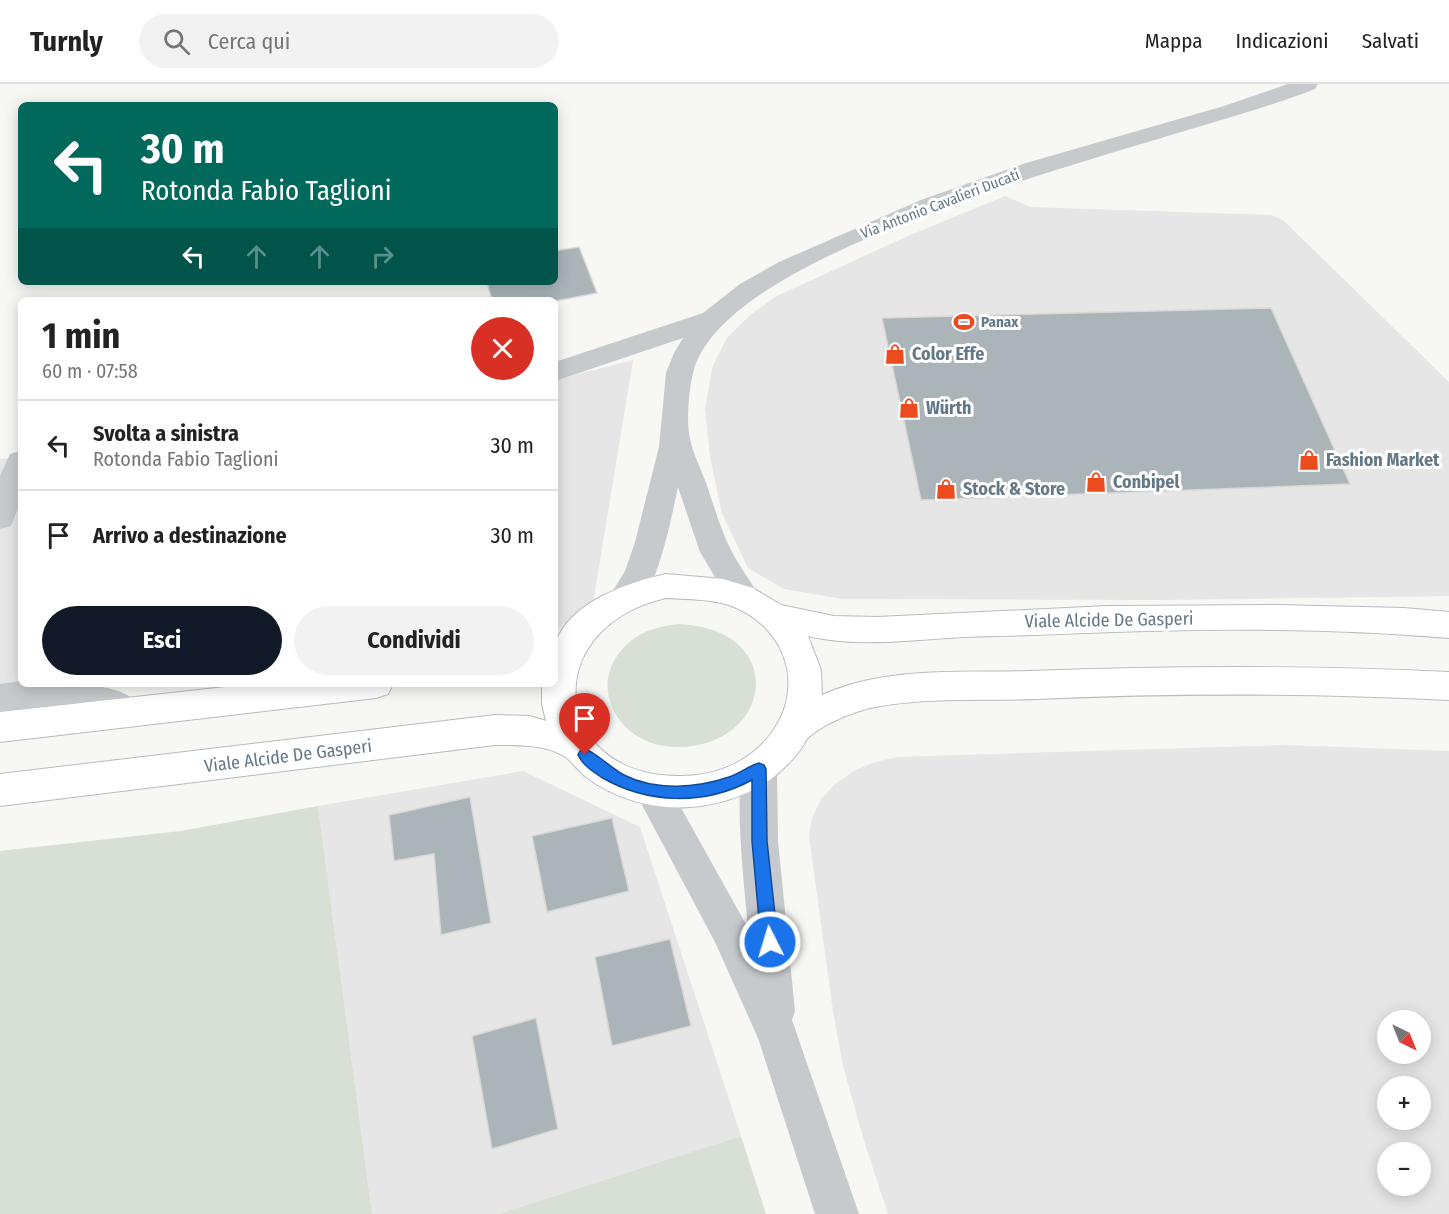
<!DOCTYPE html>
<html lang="it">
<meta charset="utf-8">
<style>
body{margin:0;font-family:"Fira Sans Condensed",sans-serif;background:#f2f2f2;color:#222;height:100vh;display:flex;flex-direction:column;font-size:22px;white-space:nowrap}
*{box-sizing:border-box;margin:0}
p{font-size:20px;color:#767676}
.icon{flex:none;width:33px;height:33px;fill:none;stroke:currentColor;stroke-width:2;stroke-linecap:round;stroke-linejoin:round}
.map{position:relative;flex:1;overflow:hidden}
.sheet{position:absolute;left:18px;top:213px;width:540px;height:390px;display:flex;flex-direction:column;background:#fff;border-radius:9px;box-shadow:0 3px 15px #0003}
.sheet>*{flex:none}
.hud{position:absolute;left:18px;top:18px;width:540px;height:183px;border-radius:9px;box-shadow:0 3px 15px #0003;background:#00695c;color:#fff;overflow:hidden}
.needle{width:39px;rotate:137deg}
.fabs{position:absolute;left:1377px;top:926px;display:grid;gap:12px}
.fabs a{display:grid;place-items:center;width:54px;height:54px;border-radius:50%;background:#fff;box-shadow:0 3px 15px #0003;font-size:30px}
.pin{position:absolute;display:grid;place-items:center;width:51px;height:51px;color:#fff;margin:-62px -26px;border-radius:50% 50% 50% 0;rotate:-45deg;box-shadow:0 0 6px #0007}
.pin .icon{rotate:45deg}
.me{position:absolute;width:66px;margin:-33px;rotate:355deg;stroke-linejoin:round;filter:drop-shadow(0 0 4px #0008)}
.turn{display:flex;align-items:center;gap:21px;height:126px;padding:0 24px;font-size:27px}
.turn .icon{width:78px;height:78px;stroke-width:2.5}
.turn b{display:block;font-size:42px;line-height:51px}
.lanes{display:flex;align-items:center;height:57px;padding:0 24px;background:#0003;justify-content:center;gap:30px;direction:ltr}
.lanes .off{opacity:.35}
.round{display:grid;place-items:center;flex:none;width:63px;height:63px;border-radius:32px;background:#f2f2f2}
.headline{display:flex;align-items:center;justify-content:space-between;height:102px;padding:0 24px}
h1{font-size:36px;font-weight:700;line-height:45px}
.primary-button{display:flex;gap:12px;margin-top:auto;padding:12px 24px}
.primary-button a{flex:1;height:69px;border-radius:36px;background:#111827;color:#fff;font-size:24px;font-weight:700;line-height:69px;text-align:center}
.primary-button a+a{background:#f2f2f2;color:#222}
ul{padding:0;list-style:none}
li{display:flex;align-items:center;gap:18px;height:90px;padding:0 24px;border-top:2px solid #e0e0e0}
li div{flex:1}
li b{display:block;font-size:22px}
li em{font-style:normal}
header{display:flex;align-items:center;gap:36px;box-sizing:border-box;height:84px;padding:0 30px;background:#fff;border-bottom:2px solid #e0e0e0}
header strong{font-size:28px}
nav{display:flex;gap:33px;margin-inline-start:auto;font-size:21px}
.search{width:420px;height:54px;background:#f2f2f2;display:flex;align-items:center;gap:15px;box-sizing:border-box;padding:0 21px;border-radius:33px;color:#767676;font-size:22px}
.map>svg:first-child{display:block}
.built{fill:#e5e6e5;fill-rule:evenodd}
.green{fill:#d8dfd4}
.building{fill:#abb4b9;stroke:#d9d8d6;stroke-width:1.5}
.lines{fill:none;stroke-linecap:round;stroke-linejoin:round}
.major-casing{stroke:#b7bcbf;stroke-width:2}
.minor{fill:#c6cacd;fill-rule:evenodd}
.major{fill:#fff;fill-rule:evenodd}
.route{fill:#1a73e8;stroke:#114b97;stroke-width:1.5}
.labels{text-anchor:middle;stroke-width:6;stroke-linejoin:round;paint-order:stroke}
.far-street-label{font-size:15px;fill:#647886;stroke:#fff}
.far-poi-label{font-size:15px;font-weight:bold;fill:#647886;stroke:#fff;text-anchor:start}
.poi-label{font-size:18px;font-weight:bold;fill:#647886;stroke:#fff;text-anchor:start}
.street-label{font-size:18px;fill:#647886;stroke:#fff}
</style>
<header>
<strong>Turnly</strong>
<div class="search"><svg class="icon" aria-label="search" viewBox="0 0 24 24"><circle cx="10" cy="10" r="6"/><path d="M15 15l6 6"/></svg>Cerca qui</div>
<nav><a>Mappa</a><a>Indicazioni</a><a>Salvati</a></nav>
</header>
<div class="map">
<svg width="1449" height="1130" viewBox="0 0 1449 1130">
<rect width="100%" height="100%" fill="#f7f7f4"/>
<path class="built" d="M 1005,112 L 1030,123 L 1271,131 L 1283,136 L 1449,298 L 1449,512 L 1159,516 L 843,515 L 784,505 L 748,484 L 722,429 L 710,373 L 705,325 L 713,281 L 727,254 L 750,231 L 777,212 L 908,152 Z
M 633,276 L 593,519 L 555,547 L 555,296 Z
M 21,373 L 21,600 L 0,605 L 0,375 Z
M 1285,661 L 1449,667 L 1449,1130 L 888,1130 L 865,1060 L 843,982 L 833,927 L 809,752 L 812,734 L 821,715 L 835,700 L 854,687 L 875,678 L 898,673 ZM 1388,936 L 1420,936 L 1420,969 L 1388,969 ZM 1388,1002 L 1420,1002 L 1420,1035 L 1388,1035 ZM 1388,1068 L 1420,1068 L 1420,1101 L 1388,1101 Z
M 523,687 L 640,743 L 741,1052 L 499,1130 L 372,1130 L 318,722 Z"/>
<path class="green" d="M 678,540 C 790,544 774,664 676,663 C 615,663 580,593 635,554 C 647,545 663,542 678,540 Z
M 318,722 L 372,1130 L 0,1130 L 0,767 L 181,747 Z
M 741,1052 L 766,1130 L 499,1130 Z"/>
<path class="building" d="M 579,163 L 597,209 L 555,217 L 492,216 L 487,198 L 555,198 L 555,167 Z
M 1271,224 L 1350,400 L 921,416 L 882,234 Z
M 470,713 L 491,839 L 441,851 L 434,770 L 394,777 L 389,731 Z
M 612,734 L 629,807 L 547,828 L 532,752 Z
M 670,855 L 691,942 L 612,962 L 595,873 Z
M 536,934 L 558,1045 L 492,1065 L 472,952 Z"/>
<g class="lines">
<g class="major-casing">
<path id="major" d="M 666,490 L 723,495 L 753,504 L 781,521 L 834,532 L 877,533 L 1108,522 L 1277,521 L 1404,524 L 1449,528 L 1449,554 C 1312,542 1172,545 1035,551 C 1006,552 977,552 948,554 C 901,557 855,563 808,552 L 821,586 L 822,611 C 887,582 960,589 1029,587 C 1169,582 1309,581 1449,588 L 1449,616 C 1311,609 1174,609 1036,615 C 982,617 928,613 875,623 C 855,627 822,640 807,655 C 806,655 803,663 802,663 C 798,670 791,677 786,682 C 762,707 723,721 690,723 C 654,726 615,715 586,693 C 578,687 572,677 564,672 C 544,660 517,661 495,661 L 0,722 L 0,690 L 495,631 L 530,632 L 546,637 L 542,620 L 542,600 L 555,600 C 555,588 552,570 556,558 C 570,518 629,498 666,490 ZM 666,514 C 687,515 709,515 729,521 C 793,544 809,616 759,663 C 737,683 709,692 680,692 C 551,693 536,544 666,514 Z
M 252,600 L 393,600 L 388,610 L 376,614 L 0,658 L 0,628 Z"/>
</g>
<path class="minor" d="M 1288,0 L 1318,0 L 1315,5 C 1191,55 725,153 693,289 C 689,305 686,339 690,355 C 693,370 701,385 706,399 C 714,421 720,445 731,466 C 739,482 751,497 760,514 L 755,523 L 744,527 L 733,523 L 700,468 L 678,403 C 672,430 658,506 636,522 C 629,527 621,524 614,522 L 609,513 L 625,487 L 635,458 L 659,363 L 666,289 L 674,269 L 683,254 L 555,297 L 555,278 L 703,229 L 740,200 L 779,178 L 921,116 L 1026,79 L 1224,22 Z
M 20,367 L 21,417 L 11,442 L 0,445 L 0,392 L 10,370 Z
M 21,597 L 21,600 C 56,600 128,593 146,629 L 141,639 L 129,643 L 74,619 L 0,628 L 0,600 Z
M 759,670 L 772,674 L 777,685 L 778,757 L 795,927 L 792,936 L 859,1130 L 815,1130 L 758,954 L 715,858 L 634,706 L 639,695 L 652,690 L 665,695 L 748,844 C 745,806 732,704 746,674 Z"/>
<use href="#major" class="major"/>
</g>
<path class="route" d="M 585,665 C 595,668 611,684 624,691 C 655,707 697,704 729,693 C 740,689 749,682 759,679 L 764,681 L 766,685 L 767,757 L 778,858 L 775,864 L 770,866 L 764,864 L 761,858 L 752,757 L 752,696 C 704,722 647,720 601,693 C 592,687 583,681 578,671 L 580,667 Z"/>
<defs>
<g id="stadium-bare" transform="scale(1.62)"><path d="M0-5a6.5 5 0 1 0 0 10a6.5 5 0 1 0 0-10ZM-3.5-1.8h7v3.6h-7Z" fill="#ec4a1f" stroke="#fff" stroke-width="2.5" paint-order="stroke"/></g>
<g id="shop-bare" transform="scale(1.62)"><path d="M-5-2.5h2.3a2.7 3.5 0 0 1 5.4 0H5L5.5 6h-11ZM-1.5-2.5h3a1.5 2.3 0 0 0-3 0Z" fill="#ec4a1f" stroke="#fff" stroke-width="2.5" paint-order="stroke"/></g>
</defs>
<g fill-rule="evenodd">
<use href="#stadium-bare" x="964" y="238"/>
<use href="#shop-bare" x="895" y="270"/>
<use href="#shop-bare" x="909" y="324"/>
<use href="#shop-bare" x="1309" y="376"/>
<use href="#shop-bare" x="1096" y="398"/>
<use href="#shop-bare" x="946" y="405"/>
</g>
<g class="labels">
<g class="far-street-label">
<text transform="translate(940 120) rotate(-21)" y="5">Via Antonio Cavalieri Ducati</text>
</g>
<g class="far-poi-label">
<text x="981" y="243">Panax</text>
</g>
<g class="poi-label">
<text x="912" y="276">Color Effe</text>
<text x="926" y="330">Würth</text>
<text x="1326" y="382">Fashion Market</text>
<text x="1113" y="404">Conbipel</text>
<text x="963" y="411">Stock &amp; Store</text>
</g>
<g class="street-label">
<text transform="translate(1109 536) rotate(-1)" y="6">Viale Alcide De Gasperi</text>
<text transform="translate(288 672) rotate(-7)" y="6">Viale Alcide De Gasperi</text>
</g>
</g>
</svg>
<div class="fabs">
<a><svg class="needle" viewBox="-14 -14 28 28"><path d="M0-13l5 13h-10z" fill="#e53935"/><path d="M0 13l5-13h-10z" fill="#767676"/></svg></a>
<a>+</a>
<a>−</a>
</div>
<div class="pin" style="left:585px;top:671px;background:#d93025"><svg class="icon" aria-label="arrive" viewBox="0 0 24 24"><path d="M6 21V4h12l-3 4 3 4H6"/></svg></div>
<svg class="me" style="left:770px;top:858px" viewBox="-20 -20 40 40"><circle r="17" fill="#1a73e8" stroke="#fff" stroke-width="3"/><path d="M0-11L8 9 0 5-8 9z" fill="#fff"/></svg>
<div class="hud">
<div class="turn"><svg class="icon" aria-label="left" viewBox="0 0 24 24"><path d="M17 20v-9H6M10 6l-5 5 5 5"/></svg><div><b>30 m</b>Rotonda Fabio Taglioni</div></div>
<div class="lanes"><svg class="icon" aria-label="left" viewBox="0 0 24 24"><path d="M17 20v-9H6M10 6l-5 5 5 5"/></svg><svg class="icon off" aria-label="ahead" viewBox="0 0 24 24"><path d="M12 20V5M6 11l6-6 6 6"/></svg><svg class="icon off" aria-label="ahead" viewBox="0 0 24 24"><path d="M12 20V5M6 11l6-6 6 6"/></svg><svg class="icon off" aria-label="right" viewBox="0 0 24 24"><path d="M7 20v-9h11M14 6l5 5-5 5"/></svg></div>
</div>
<section class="sheet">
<div class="headline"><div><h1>1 min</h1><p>60 m · 07:58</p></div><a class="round" style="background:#d93025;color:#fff"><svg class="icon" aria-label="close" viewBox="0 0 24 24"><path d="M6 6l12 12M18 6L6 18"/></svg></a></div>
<ul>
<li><svg class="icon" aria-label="left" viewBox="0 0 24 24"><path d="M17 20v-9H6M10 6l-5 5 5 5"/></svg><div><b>Svolta a sinistra</b><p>Rotonda Fabio Taglioni</p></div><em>30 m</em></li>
<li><svg class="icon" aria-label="arrive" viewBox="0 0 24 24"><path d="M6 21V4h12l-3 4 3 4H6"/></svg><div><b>Arrivo a destinazione</b></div><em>30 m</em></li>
</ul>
<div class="primary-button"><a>Esci</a><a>Condividi</a></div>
</section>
</div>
